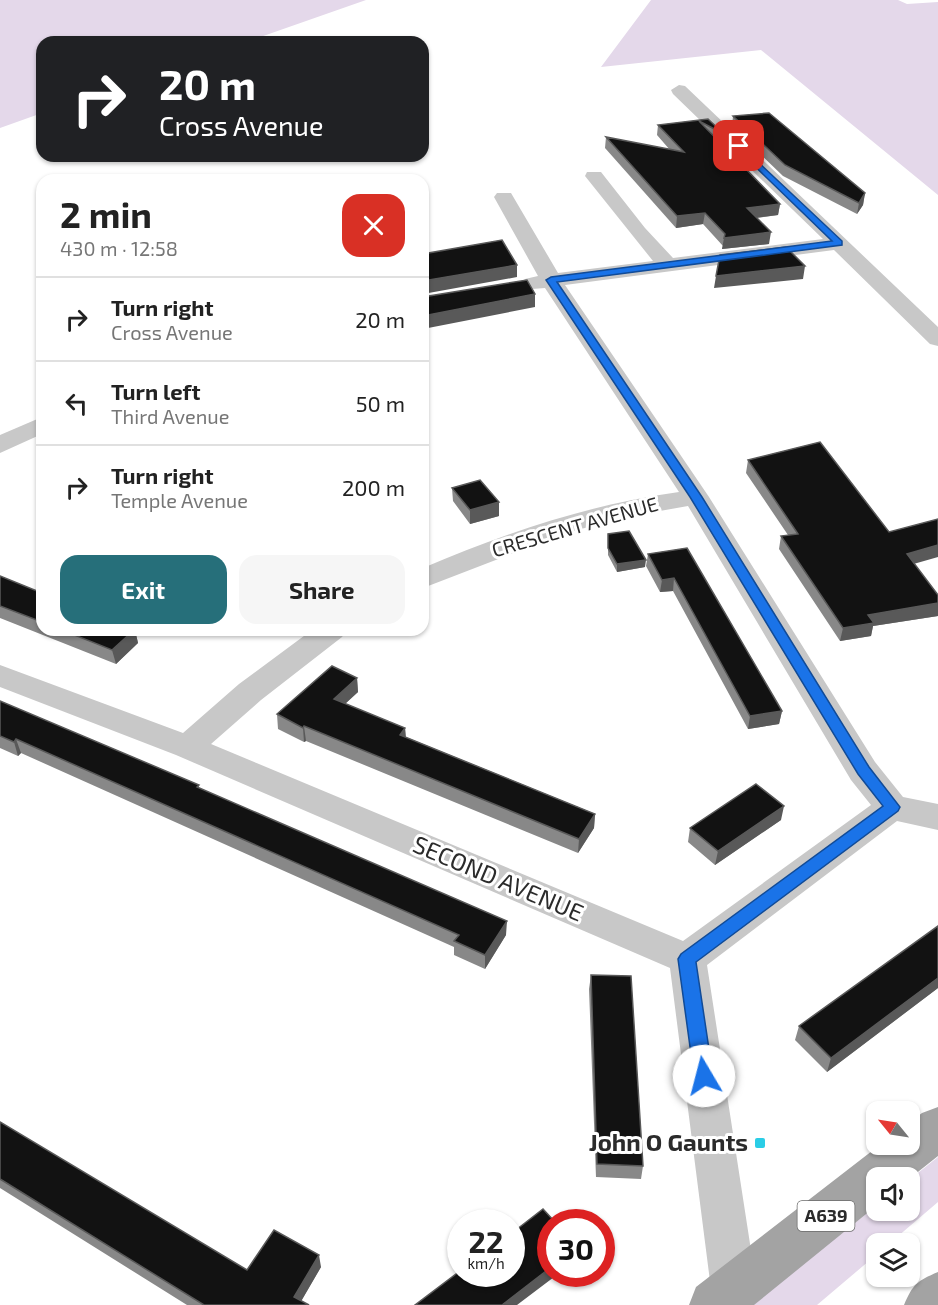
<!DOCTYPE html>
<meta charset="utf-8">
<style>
body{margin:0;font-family:"Exo 2",sans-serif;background:#f6f6f6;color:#222;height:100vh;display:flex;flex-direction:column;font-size:22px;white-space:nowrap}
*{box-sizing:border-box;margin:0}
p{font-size:20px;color:#767676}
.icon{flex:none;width:33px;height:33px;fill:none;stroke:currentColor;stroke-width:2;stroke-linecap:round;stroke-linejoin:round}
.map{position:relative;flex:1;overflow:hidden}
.details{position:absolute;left:36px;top:174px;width:393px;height:462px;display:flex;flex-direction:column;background:#fff;border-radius:18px;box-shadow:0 2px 4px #0004}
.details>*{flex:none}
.top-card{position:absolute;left:36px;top:36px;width:393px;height:126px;border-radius:18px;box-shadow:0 2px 4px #0004;background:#202124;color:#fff;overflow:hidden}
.needle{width:39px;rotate:300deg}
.buttons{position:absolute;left:866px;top:1101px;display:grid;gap:12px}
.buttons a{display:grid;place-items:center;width:54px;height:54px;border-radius:12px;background:#fff;box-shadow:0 2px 4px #0004;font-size:30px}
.speed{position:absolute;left:447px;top:1209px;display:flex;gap:12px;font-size:30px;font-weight:700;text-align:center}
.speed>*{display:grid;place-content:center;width:78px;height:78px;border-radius:50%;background:#fff;box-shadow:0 2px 4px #0004;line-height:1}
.speed small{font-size:15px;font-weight:400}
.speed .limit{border:9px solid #d22;background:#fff;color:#111}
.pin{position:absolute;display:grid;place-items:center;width:51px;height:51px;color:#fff;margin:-26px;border-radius:12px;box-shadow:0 3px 9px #0006}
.me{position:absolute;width:66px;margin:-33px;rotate:352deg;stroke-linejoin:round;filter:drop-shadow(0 0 4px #0008)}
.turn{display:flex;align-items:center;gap:21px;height:126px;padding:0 24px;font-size:27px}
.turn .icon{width:78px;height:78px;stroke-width:2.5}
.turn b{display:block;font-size:42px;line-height:51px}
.round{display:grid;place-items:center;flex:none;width:63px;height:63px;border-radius:18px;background:#f6f6f6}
.overview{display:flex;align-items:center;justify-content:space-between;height:102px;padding:0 24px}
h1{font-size:36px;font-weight:700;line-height:45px}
.button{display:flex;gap:12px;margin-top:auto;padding:12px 24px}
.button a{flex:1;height:69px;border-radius:18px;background:#266f7a;color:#fff;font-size:24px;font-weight:700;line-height:69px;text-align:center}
.button a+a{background:#f6f6f6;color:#222}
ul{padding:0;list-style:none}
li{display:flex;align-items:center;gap:18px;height:84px;padding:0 24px;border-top:2px solid #e0e0e0}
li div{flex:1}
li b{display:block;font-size:22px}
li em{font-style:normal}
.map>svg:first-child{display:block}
.green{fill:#e4d8ea}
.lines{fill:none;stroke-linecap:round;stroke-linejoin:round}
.street{fill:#c8c8c8;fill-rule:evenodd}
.primary{fill:#a3a3a3;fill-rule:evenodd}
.wall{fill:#888}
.shaded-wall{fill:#595959}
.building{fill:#121212;stroke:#595959;stroke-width:1.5}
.route{fill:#1a73e8;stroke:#114b97;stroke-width:1.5}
.poi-dot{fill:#2acde6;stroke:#fff;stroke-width:2}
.labels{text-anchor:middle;stroke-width:6;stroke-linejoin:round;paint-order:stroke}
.shield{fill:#fff;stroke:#6b6b6b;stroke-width:1.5}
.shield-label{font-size:18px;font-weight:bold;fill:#2b2b2b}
.street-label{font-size:20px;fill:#2b2b2b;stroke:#fff}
.near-street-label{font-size:24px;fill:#2b2b2b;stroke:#fff}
.near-poi-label{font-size:24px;font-weight:bold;fill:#2b2b2b;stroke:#fff;text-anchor:end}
</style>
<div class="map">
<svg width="938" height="1305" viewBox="0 0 938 1305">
<rect width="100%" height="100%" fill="#fff"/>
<path class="green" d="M 0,0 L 366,0 L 246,42 L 42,42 L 42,113 L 0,128 Z
M 651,0 L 898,0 L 907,4 L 938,2 L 938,195 L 761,50 L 601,67 Z
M 938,1157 L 938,1202 L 890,1243 L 876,1244 L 876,1255 L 817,1305 L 751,1305 L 876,1206 L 876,1210 L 909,1210 L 909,1180 Z"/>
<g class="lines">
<path class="street" d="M 679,85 L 685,86 L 938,327 L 938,346 L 930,344 L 834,250 L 565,285 L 709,497 L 875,762 L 903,797 L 938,804 L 938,830 L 897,821 L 707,965 L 757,1289 L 750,1305 L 718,1305 L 711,1289 L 670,968 L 176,755 L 0,687 L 0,665 L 183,733 L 239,684 L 312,630 L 347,630 L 342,637 L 261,700 L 211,744 L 683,941 L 871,805 L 851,780 L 688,506 L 626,517 L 566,533 L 423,588 L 423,568 C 505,533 590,504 679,492 L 545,288 L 532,289 L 525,287 L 521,283 L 525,279 L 538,276 L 494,197 L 497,193 L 511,193 L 558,273 L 653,261 L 585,176 L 587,172 L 601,172 L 645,228 L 673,258 L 823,239 L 673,94 L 671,90 Z
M 42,417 L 42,434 L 0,453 L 0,435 Z"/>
<path class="primary" d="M 938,1107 L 938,1156 L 909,1179 L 909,1178 L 876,1178 L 876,1206 L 754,1305 L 689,1305 L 696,1287 L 881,1144 L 909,1144 L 909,1123 L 922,1113 Z
M 938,1272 L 938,1305 L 904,1305 C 913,1284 917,1281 938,1272 Z"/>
</g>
<path class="wall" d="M 733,116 L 865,193 L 863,205 L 857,214 L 783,176 L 732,127 Z
M 708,119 L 724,134 L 722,145 L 780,204 L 778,215 L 757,218 L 769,244 L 722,249 L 723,246 L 703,224 L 676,228 L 605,148 L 606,137 L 670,150 L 657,135 L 658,125 Z
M 748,460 L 889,532 L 938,595 L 938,616 L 873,626 L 871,636 L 840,641 L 779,549 L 781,536 L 788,535 L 746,473 Z
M 452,488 L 499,502 L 499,516 L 470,524 L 453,501 Z
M 608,534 L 645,567 L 617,572 L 608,555 Z
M 687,548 L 782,711 L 779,724 L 748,729 L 673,591 L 660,592 L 646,566 L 648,554 Z
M 0,576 L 42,593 L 42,630 L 135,630 L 138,643 L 116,664 L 0,618 Z
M 357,678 L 358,692 L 345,704 L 405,728 L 406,737 L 595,814 L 594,828 L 578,853 L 306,741 L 304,742 L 278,729 L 277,714 Z
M 0,701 L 199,785 L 199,788 L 506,935 L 485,969 L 454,955 L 454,947 L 21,753 L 18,756 L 0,748 Z
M 781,820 L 715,865 L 688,842 L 690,828 Z
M 591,975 L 643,1166 L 641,1179 L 596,1177 L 589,989 Z
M 938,988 L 827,1072 L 795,1040 L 799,1026 Z
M 0,1122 L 247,1270 L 321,1267 L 301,1301 L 309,1305 L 187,1305 L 0,1188 Z"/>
<path class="shaded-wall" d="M 865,193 L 863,205 L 857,214 L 859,203 Z
M 780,204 L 778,215 L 746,219 L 747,208 Z
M 705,213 L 703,224 L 676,228 L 677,216 Z
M 771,232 L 769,244 L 722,249 L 724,238 Z
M 517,265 L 517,277 L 423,294 L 423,281 Z
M 805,266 L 803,279 L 714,288 L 716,276 Z
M 535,294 L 535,307 L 423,329 L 423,316 Z
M 499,502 L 499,516 L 470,524 L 470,510 Z
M 938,545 L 938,557 L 903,567 L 907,554 Z
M 646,560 L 645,567 L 617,572 L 617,564 Z
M 674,578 L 673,591 L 660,592 L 662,580 Z
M 938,603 L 938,616 L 873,626 L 871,636 L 840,641 L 843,628 L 868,615 Z
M 134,630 L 135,630 L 138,643 L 116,664 L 112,650 Z
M 357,678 L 358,692 L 335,713 L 334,699 Z
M 782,711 L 779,724 L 748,729 L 750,716 Z
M 304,726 L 306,741 L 304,742 L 303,728 Z
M 405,728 L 406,742 L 400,735 Z
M 16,739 L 21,753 L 18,756 L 14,742 Z
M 784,806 L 781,820 L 715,865 L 718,851 Z
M 595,814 L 594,828 L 578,853 L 579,839 Z
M 507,921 L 506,935 L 485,969 L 485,955 Z
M 938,978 L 938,988 L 827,1072 L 831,1058 Z
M 319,1255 L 321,1267 L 299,1305 L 294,1297 Z
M 550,1268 L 550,1274 L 558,1274 L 517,1305 L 502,1305 Z"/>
<path class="building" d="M 769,113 L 865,193 L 859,203 L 785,165 L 733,116 Z
M 708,119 L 724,134 L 699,121 L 780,204 L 747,208 L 771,232 L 724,238 L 725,234 L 705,213 L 677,216 L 606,137 L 684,152 L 658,125 Z
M 502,240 L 517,265 L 423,281 L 423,254 Z
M 786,247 L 805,266 L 716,276 L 720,255 Z
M 527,280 L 535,294 L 423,316 L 423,297 Z
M 820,442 L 889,532 L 938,519 L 938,545 L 907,554 L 938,595 L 938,603 L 868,615 L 874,623 L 843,628 L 781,536 L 798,534 L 748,460 Z
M 480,480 L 499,502 L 470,510 L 452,488 Z
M 629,531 L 646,560 L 617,564 L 608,548 L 608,534 Z
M 687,548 L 782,711 L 750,716 L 674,578 L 662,580 L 648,554 Z
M 0,576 L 42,593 L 42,622 L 0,606 Z
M 62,630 L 134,630 L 112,650 Z
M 332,666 L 357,678 L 334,699 L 405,728 L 400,735 L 595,814 L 579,839 L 304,726 L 303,728 L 277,714 Z
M 0,701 L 199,785 L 197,787 L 507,921 L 485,955 L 454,941 L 459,935 L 16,739 L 14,742 L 0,736 Z
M 756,784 L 784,806 L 718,851 L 690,828 Z
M 938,926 L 938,978 L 831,1058 L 799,1026 Z
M 591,975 L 631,976 L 643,1166 L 597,1164 Z
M 0,1122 L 247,1270 L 274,1230 L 319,1255 L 294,1297 L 309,1305 L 204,1305 L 0,1179 Z
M 543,1209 L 555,1222 L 550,1222 L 550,1268 L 502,1305 L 415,1305 L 460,1271 L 460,1274 L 512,1274 L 512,1233 Z"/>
<path class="route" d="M 739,144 L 842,241 L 842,245 L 557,282 L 702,497 L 869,767 L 900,807 L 898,811 L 696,962 L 713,1076 L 710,1081 L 704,1084 L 697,1081 L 694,1076 L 678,959 L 681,954 L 883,806 L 858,774 L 690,497 L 546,280 L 551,277 L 832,241 L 736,148 L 735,146 Z"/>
<rect class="poi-dot" x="754" y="1137" width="12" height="12" rx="3"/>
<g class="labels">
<rect class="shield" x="797.5" y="1201" width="57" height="30" rx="4.5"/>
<g class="shield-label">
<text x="826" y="1222">A639</text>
</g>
<g class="street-label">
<text transform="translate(575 527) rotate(-16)" y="7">CRESCENT AVENUE</text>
</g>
<g class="near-street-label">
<text transform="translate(498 879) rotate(23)" y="8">SECOND AVENUE</text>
</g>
<g class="near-poi-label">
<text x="748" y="1151">John O Gaunts</text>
</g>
</g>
</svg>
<div class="buttons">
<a><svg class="needle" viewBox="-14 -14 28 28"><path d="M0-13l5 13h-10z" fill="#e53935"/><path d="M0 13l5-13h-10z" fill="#767676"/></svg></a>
<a><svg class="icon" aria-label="sound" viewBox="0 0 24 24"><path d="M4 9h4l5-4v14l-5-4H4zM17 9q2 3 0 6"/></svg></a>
<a><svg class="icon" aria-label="layers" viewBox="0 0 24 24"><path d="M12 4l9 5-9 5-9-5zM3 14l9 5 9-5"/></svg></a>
</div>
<div class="speed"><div>22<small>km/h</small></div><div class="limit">30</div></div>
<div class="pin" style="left:739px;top:146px;background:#d93025"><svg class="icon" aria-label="arrive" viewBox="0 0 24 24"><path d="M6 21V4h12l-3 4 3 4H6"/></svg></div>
<svg class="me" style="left:704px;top:1076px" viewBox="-20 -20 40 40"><circle r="19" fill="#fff"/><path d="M0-13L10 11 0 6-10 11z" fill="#1a73e8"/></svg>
<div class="top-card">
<div class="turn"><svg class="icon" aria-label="right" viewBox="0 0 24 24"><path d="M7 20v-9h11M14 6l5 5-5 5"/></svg><div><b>20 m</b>Cross Avenue</div></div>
</div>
<section class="details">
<div class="overview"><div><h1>2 min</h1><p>430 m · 12:58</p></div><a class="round" style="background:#d93025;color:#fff"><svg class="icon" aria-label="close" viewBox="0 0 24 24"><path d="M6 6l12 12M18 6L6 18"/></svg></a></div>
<ul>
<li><svg class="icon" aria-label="right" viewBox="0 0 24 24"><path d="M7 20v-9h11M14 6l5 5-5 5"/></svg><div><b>Turn right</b><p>Cross Avenue</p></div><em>20 m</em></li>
<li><svg class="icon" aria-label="left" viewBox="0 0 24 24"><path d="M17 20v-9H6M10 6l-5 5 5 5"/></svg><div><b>Turn left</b><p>Third Avenue</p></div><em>50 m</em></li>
<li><svg class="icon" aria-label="right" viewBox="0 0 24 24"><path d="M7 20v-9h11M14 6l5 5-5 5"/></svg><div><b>Turn right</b><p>Temple Avenue</p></div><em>200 m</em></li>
</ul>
<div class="button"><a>Exit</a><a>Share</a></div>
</section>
</div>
